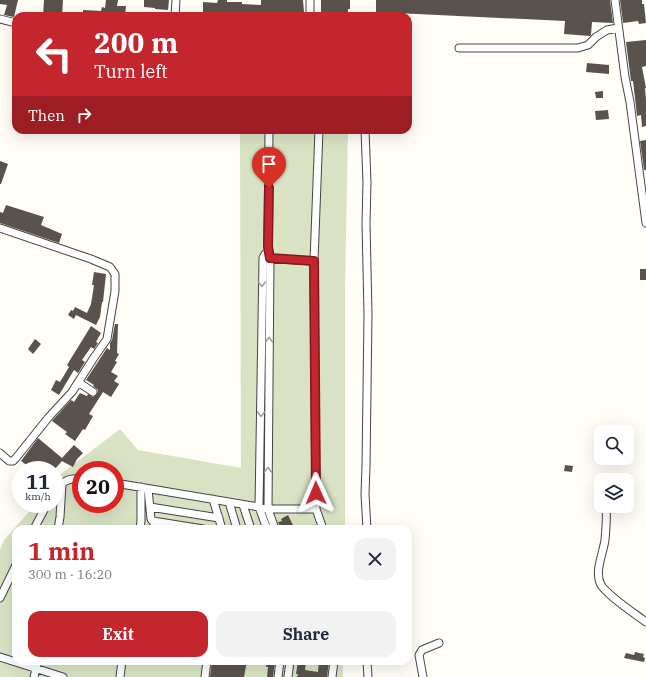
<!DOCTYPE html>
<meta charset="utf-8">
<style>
body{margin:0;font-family:"IBM Plex Serif",serif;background:#f2f2f3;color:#1f2937;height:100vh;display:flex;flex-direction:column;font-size:15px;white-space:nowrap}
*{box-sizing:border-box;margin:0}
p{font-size:13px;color:#747a83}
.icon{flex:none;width:22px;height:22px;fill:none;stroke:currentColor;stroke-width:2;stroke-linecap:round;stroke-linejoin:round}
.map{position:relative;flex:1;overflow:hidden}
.panel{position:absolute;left:12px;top:525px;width:400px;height:140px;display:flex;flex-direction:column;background:#fff;border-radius:12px;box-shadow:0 4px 16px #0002}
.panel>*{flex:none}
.guide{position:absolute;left:12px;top:12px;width:400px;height:122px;border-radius:12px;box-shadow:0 4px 16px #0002;background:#c4262e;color:#fff;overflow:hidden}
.controls{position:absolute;left:594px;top:425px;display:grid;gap:8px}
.controls a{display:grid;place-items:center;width:40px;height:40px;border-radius:8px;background:#fff;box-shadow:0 4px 16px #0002;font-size:20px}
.speed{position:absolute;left:12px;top:461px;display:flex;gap:8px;font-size:20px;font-weight:700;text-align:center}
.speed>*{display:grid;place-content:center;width:52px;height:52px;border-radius:50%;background:#fff;box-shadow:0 4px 16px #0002;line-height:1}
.speed small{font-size:10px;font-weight:400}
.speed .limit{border:6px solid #d22;background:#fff;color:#111}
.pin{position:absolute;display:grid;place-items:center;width:34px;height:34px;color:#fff;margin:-41px -17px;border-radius:50% 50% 50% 0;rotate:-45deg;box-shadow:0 0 4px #0007}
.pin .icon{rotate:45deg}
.me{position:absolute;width:44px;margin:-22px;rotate:359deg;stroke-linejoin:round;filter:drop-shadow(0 0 3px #0008)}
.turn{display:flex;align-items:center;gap:14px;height:84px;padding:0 16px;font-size:18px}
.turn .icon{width:52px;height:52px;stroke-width:2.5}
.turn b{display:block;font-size:28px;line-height:34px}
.then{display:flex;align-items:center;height:38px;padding:0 16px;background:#0003;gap:8px;font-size:15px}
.round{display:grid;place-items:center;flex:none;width:42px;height:42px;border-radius:12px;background:#f2f2f3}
.head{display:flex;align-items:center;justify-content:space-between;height:68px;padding:0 16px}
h1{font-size:24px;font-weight:800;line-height:30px;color:#c4262e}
.button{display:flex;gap:8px;margin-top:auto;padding:8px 16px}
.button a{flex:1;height:46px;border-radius:12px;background:#c4262e;color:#fff;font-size:16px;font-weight:800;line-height:46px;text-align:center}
.button a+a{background:#f2f2f3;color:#1f2937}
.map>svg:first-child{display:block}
.cemetery{fill:#d9e3c4;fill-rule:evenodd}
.building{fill:#5a524d}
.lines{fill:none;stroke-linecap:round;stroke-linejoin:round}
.minor-casing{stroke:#444;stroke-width:9}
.minor{stroke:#fff;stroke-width:7}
.oneway{stroke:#a0a0a0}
.route-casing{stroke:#7f191e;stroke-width:10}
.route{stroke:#c4262e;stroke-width:7}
</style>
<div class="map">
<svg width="646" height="677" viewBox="0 0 646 677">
<rect width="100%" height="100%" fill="#fffdf5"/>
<path class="cemetery" d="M 240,130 L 348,130 L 345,290 L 345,529 L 16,529 L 16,661 L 343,661 L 343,677 L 0,677 L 0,550 L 4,540 L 36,504 L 55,504 L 55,479 L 57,477 L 120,429 L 138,450 L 241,468 ZM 81,470 L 115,470 L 115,504 L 81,504 Z"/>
<path class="building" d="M 0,0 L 18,0 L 14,17 L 4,15 L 7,5 L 0,4 Z
M 44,0 L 63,0 L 62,16 L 43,16 Z
M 106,0 L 118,0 L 117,6 L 126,6 L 125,16 L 83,16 L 83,10 L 101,11 L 102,7 L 105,8 Z
M 144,0 L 169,0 L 168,10 L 155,9 L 155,8 L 144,7 Z
M 218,0 L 227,0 L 227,2 L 242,2 L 242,4 L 261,5 L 261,0 L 303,0 L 304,12 L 301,12 L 301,16 L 203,16 L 203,2 L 217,3 Z
M 321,0 L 350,0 L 350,9 L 348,9 L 348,16 L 321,16 Z
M 376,0 L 610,0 L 613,23 L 592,22 L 591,35 L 590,36 L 564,34 L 565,21 L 376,12 Z
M 620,0 L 642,0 L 642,4 L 644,4 L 646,23 L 639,24 L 638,21 L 623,23 Z
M 646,40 L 646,66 L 642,67 L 646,88 L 645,88 L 646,100 L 646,126 L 642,127 L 641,115 L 637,116 L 633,81 L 631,81 L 626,42 Z
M 587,63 L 609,65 L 609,74 L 586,72 Z
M 603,91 L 603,98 L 596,98 L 595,92 Z
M 608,110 L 609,119 L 596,120 L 595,111 Z
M 646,140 L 646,170 L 644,170 L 640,141 Z
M 0,161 L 8,164 L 1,184 L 0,184 Z
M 6,205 L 44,217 L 41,225 L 62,234 L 59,243 L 0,223 L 0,212 L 3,213 Z
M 640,269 L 646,269 L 646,280 L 640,280 Z
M 94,272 L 106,274 L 103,302 L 102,302 L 100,317 L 96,325 L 76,315 L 74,319 L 68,315 L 71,310 L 73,311 L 75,307 L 87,313 L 91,304 L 94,285 L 92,285 Z
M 115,324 L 118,324 L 117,353 L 119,354 L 115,361 L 117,362 L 111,372 L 118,376 L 114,381 L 119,384 L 111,397 L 103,392 L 89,414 L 93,416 L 85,430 L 83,429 L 75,441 L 65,434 L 67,432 L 52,421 L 71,400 L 74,402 L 80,393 L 87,396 L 88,394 L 93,397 L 97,394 L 98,390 L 93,386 L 94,385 L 86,380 L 107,348 L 110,350 L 110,343 L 112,340 Z
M 91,326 L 101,333 L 96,342 L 98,343 L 94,349 L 91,347 L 82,360 L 85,362 L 78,373 L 74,370 L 59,395 L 51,390 L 56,380 L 60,382 L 69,367 L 67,365 Z
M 35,339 L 41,344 L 33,354 L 28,349 Z
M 38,438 L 62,458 L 74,445 L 83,453 L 77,459 L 73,467 L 62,461 L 54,470 L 31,470 L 27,467 L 28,466 L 21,461 Z
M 565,465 L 573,466 L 572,472 L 564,471 Z
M 631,481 L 634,487 L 627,491 L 627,483 Z
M 288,515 L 295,529 L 281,529 L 278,522 L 282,521 L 281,519 Z
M 635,652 L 644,654 L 643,657 L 645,658 L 644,662 L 624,658 L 626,653 L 634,655 Z
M 212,661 L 247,661 L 244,677 L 210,677 Z
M 267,661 L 275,661 L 273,677 L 267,677 L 268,667 L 266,667 Z
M 298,661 L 306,661 L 305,670 L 318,672 L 319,661 L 329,661 L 327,677 L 297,677 L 298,674 L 296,674 Z"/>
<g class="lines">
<g class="minor-casing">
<path id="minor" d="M 310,0 L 310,16
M 615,0 L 625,77 L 630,102 L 646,223
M 175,16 L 176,0
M 0,19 L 16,23
M 459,48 L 578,48 L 588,45 L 596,37 L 607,30 L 618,28
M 269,130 L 268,247 L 270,258 L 268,509 L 275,529
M 365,130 L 367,183 L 366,223 L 368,314 L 366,467 L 365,494 L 367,529
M 0,228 L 91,259 L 110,267 L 115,274 L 115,291 L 107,339 L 93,359 L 72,392 L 48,418 L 16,458 L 13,461 L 9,461 L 0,453
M 265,254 L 263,258 L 259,507 L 267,529
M 263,258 L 314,261 L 316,509 L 323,529
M 314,261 L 319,130
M 78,382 L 93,392
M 115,483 L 259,507 L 268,509 L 316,509
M 148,489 L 151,519 L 159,529
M 55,491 C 64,481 67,478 81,479
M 213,499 L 222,529
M 229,502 L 237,529
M 243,505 L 251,529
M 606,506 C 607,517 606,529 605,540 C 603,554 594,572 601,585 C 609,597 634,613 646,622
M 150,507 L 219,518
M 153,521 L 203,529
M 34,529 L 47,504
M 58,529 L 60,517 L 62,484
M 140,529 L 141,521 L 141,487
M 0,598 L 16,565
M 0,657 L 63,677
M 367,661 L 368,677
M 34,677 L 38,661
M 120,677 L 122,661
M 205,677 L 207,661
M 278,677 L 280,661
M 288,677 L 290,661
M 332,677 L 334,661
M 423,677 L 419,655 L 422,650 L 439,643"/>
</g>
<use href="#minor" class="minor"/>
</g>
<defs><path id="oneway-chevron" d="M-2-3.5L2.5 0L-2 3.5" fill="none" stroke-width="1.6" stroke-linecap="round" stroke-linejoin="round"/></defs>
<g class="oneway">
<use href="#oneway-chevron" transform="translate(262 284) rotate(91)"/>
<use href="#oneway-chevron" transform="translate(269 340) rotate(-90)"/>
<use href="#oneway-chevron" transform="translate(261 414) rotate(91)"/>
<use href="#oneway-chevron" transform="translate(268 470) rotate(-90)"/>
</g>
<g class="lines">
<g class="route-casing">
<path id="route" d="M 269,188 L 268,247 L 270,258 L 314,261 L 316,493"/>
</g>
<use href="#route" class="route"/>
</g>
</svg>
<div class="controls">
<a><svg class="icon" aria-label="search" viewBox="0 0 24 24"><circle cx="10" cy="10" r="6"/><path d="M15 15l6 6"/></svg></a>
<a><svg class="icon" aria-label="layers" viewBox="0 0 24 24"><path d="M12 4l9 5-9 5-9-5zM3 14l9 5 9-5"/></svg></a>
</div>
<div class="speed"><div>11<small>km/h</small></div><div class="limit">20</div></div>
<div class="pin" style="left:269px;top:188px;background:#d93025"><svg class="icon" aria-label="arrive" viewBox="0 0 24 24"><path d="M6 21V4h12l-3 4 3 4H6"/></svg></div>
<svg class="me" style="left:316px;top:493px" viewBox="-20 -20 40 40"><path d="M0-17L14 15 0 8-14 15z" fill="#c4262e" stroke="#fff" stroke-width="4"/></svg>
<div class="guide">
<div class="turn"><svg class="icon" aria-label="left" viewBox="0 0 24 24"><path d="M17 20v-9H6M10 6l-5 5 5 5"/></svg><div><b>200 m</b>Turn left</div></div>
<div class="then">Then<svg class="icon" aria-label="right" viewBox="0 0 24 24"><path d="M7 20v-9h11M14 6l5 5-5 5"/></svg></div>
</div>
<section class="panel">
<div class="head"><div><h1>1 min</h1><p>300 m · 16:20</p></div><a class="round"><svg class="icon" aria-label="close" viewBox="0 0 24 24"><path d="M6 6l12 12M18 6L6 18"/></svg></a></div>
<div class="button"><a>Exit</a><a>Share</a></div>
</section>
</div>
